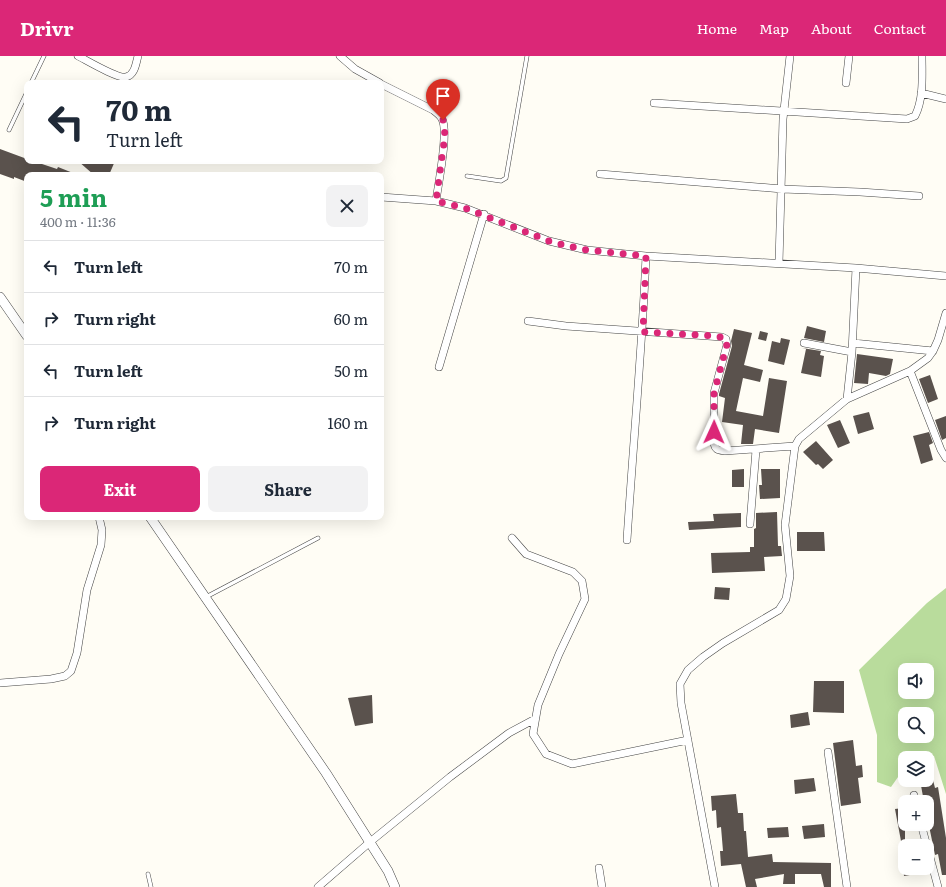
<!DOCTYPE html>
<meta charset="utf-8">
<style>
body{margin:0;font-family:Literata,serif;background:#f2f2f3;color:#1f2937;height:100vh;display:flex;flex-direction:column;font-size:15px;white-space:nowrap}
*{box-sizing:border-box;margin:0}
p{font-size:13px;color:#747a83}
.icon{flex:none;width:22px;height:22px;fill:none;stroke:currentColor;stroke-width:2;stroke-linecap:round;stroke-linejoin:round}
.map{position:relative;flex:1;overflow:hidden}
.sheet{position:absolute;left:24px;top:116px;width:360px;height:348px;display:flex;flex-direction:column;background:#fff;border-radius:8px;box-shadow:0 4px 16px #0002}
.sheet>*{flex:none}
.banner{position:absolute;left:24px;top:24px;width:360px;height:84px;border-radius:8px;box-shadow:0 4px 16px #0002;background:#fff;color:#1f2937;overflow:hidden}
.tools{position:absolute;left:898px;top:607px;display:grid;gap:8px}
.tools a{display:grid;place-items:center;width:36px;height:36px;border-radius:8px;background:#fff;box-shadow:0 4px 16px #0002;font-size:20px}
.pin{position:absolute;display:grid;place-items:center;width:34px;height:34px;color:#fff;margin:-41px -17px;border-radius:50% 50% 50% 0;rotate:-45deg;box-shadow:0 0 4px #0007}
.pin .icon{rotate:45deg}
.me{position:absolute;width:44px;margin:-22px;rotate:1deg;stroke-linejoin:round;filter:drop-shadow(0 0 3px #0008)}
.turn{display:flex;align-items:center;gap:14px;height:84px;padding:0 16px;font-size:18px}
.turn .icon{width:52px;height:52px;stroke-width:2.5}
.turn b{display:block;font-size:28px;line-height:34px}
.round{display:grid;place-items:center;flex:none;width:42px;height:42px;border-radius:8px;background:#f2f2f3}
.headline{display:flex;align-items:center;justify-content:space-between;height:68px;padding:0 16px}
h1{font-size:24px;font-weight:700;line-height:30px;color:#1e9e55}
.cta{display:flex;gap:8px;margin-top:auto;padding:8px 16px}
.cta a{flex:1;height:46px;border-radius:8px;background:#db2777;color:#fff;font-size:16px;font-weight:700;line-height:46px;text-align:center}
.cta a+a{background:#f2f2f3;color:#1f2937}
ul{padding:0;list-style:none}
li{display:flex;align-items:center;gap:12px;height:52px;padding:0 16px;border-top:1px solid #e0e1e3}
li div{flex:1}
li b{display:block;font-size:15px}
li em{font-style:normal}
header{display:flex;align-items:center;gap:24px;box-sizing:border-box;height:56px;padding:0 20px;background:#db2777;color:#fff}
header strong{font-size:19px}
nav{display:flex;gap:22px;margin-inline-start:auto;font-size:14px}
.map>svg:first-child{display:block}
.forest{fill:#b9dc9c;fill-rule:evenodd}
.building{fill:#5a524d}
.lines{fill:none;stroke-linecap:round;stroke-linejoin:round}
.service-casing{stroke:#444;stroke-width:4.5}
.minor-casing{stroke:#444;stroke-width:8}
.tertiary-casing{stroke:#444;stroke-width:10}
.service{stroke:#fff;stroke-width:3.5}
.minor{stroke:#fff;stroke-width:7}
.tertiary{stroke:#fff;stroke-width:9}
.route{stroke:#db2777;stroke-width:7;stroke-dasharray:0 12.6}
</style>
<header>
<strong>Drivr</strong>
<nav><a>Home</a><a>Map</a><a>About</a><a>Contact</a></nav>
</header>
<div class="map">
<svg width="946" height="831" viewBox="0 0 946 831">
<rect width="100%" height="100%" fill="#fffdf5"/>
<path class="forest" d="M 946,532 L 946,738 L 934,700 L 914,698 L 911,702 L 905,702 L 905,711 L 891,731 L 877,726 L 877,679 L 859,614 L 927,547 ZM 905,614 L 927,614 L 927,636 L 905,636 ZM 905,658 L 927,658 L 927,680 L 905,680 Z"/>
<path class="building" d="M 0,93 L 27,103 L 27,105 L 33,105 L 57,113 L 58,111 L 78,119 L 27,119 L 27,126 L 14,121 L 14,123 L 0,118 Z
M 78,105 L 115,105 L 109,119 L 94,119 Z
M 807,270 L 826,275 L 824,286 L 804,282 Z
M 734,273 L 752,277 L 744,309 L 763,314 L 760,326 L 743,322 L 736,355 L 763,360 L 769,322 L 787,325 L 779,377 L 755,373 L 753,388 L 741,388 L 743,369 L 722,366 L 725,342 L 719,340 L 719,338 L 732,290 L 731,285 Z
M 760,275 L 768,277 L 766,285 L 758,283 Z
M 781,282 L 790,284 L 784,309 L 768,305 L 772,285 L 780,287 Z
M 802,292 L 821,295 L 820,299 L 824,300 L 821,321 L 801,317 L 806,293 Z
M 857,298 L 893,303 L 890,318 L 886,320 L 869,317 L 868,328 L 854,327 Z
M 930,319 L 938,343 L 928,347 L 919,323 Z
M 869,356 L 874,373 L 858,378 L 853,360 Z
M 946,360 L 946,382 L 942,384 L 935,364 Z
M 840,364 L 850,387 L 838,392 L 827,369 Z
M 929,376 L 933,387 L 929,389 L 933,404 L 921,408 L 913,380 Z
M 816,385 L 833,404 L 823,413 L 818,408 L 816,409 L 803,396 Z
M 744,413 L 744,431 L 732,431 L 732,414 Z
M 761,413 L 780,413 L 780,442 L 760,443 L 759,429 L 762,429 Z
M 777,456 L 778,490 L 781,490 L 782,500 L 764,501 L 765,515 L 712,517 L 711,497 L 750,496 L 750,491 L 754,491 L 754,473 L 756,472 L 756,457 Z
M 741,457 L 741,471 L 689,474 L 688,466 L 714,465 L 713,458 Z
M 797,476 L 824,476 L 825,495 L 797,495 Z
M 715,531 L 730,532 L 729,544 L 714,543 Z
M 814,625 L 844,625 L 844,657 L 813,656 Z
M 372,639 L 373,667 L 355,670 L 348,642 Z
M 808,656 L 810,669 L 791,672 L 790,659 Z
M 853,684 L 856,710 L 862,709 L 863,721 L 858,722 L 861,747 L 841,750 L 833,687 Z
M 814,722 L 816,735 L 795,738 L 794,724 Z
M 920,724 L 933,724 L 935,732 L 938,731 L 946,782 L 946,819 L 942,819 L 938,798 L 935,799 L 927,760 L 927,746 L 924,746 Z
M 736,738 L 738,757 L 743,757 L 744,775 L 746,775 L 748,801 L 772,798 L 773,806 L 831,807 L 831,831 L 824,831 L 821,818 L 795,818 L 795,828 L 783,828 L 784,818 L 755,823 L 757,831 L 746,831 L 741,808 L 721,810 L 720,795 L 723,795 L 721,771 L 717,772 L 716,754 L 712,755 L 711,740 Z
M 903,752 L 904,758 L 905,758 L 905,785 L 901,785 L 895,753 Z
M 824,768 L 825,781 L 804,783 L 802,770 Z
M 788,771 L 789,781 L 768,782 L 767,772 Z
M 903,812 L 927,812 L 927,816 L 904,820 Z"/>
<g class="lines">
<g class="service-casing">
<path id="service" d="M 31,27 L 44,0
M 9,74 L 27,36
M 467,120 L 501,125 L 506,122 L 527,0
M 206,541 L 318,482
M 148,818 L 151,831"/>
</g>
<g class="minor-casing">
<path id="minor" d="M 78,0 C 86,4 118,23 126,21 C 135,19 136,7 138,0
M 340,0 L 355,13 L 380,27
M 846,27 L 849,0
M 381,28 L 433,54 C 437,57 440,59 442,63 C 449,76 438,129 436,145
M 921,37 L 946,43
M 654,47 L 907,63 L 915,60 C 924,42 922,19 922,0
M 600,118 L 782,133 L 860,136 L 919,140
M 381,141 L 436,145 L 465,152 L 549,185 L 587,194 L 646,200 L 856,212 L 946,220
M 779,207 L 783,63 L 790,0
M 528,265 L 566,270 L 722,281 L 726,283 L 727,289 L 714,337 L 714,387 C 715,394 718,394 725,395 L 795,390
M 804,287 L 852,296
M 853,287 L 933,295
M 439,311 L 484,158
M 910,315 L 941,394 L 946,402
M 847,343 L 852,296 L 856,212
M 750,468 L 756,394
M 512,482 L 526,498 L 573,516 L 582,525 L 585,543 L 559,598 L 538,649 L 533,678 L 546,698 L 572,708 L 688,684
M 627,484 C 633,389 642,295 646,200
M 0,627 L 51,623 L 65,620 L 71,615 L 77,597 L 87,534 L 101,489 L 102,474 L 99,461
M 828,696 L 847,831
M 914,739 L 916,746
M 921,768 L 938,831
M 599,812 L 602,831
M 318,831 L 370,786 L 450,721 L 509,677 L 535,663
M 715,831 L 681,647 L 680,628 L 688,614 L 703,601 L 723,587 L 779,554 L 786,543 L 790,520 L 785,469 L 795,390 L 799,383 L 847,343 L 910,315 L 928,302 L 933,295 L 938,284 L 946,257"/>
</g>
<g class="tertiary-casing">
<path id="tertiary" d="M 0,241 L 27,280
M 150,461 L 326,717 L 388,815 L 395,831"/>
</g>
<use href="#service" class="service"/>
<use href="#minor" class="minor"/>
<use href="#tertiary" class="tertiary"/>
</g>
<g class="lines">
<path class="route" d="M 443,64 L 445,79 L 436,145 L 465,152 L 549,185 L 564,189 L 587,194 L 646,200 L 643,276 L 717,280 L 726,283 L 727,288 L 714,337 L 714,376"/>
</g>
</svg>
<div class="tools">
<a><svg class="icon" aria-label="sound" viewBox="0 0 24 24"><path d="M4 9h4l5-4v14l-5-4H4zM17 9q2 3 0 6"/></svg></a>
<a><svg class="icon" aria-label="search" viewBox="0 0 24 24"><circle cx="10" cy="10" r="6"/><path d="M15 15l6 6"/></svg></a>
<a><svg class="icon" aria-label="layers" viewBox="0 0 24 24"><path d="M12 4l9 5-9 5-9-5zM3 14l9 5 9-5"/></svg></a>
<a>+</a>
<a>−</a>
</div>
<div class="pin" style="left:443px;top:64px;background:#d93025"><svg class="icon" aria-label="arrive" viewBox="0 0 24 24"><path d="M6 21V4h12l-3 4 3 4H6"/></svg></div>
<svg class="me" style="left:714px;top:376px" viewBox="-20 -20 40 40"><path d="M0-17L14 15 0 8-14 15z" fill="#db2777" stroke="#fff" stroke-width="4"/></svg>
<div class="banner">
<div class="turn"><svg class="icon" aria-label="left" viewBox="0 0 24 24"><path d="M17 20v-9H6M10 6l-5 5 5 5"/></svg><div><b>70 m</b>Turn left</div></div>
</div>
<section class="sheet">
<div class="headline"><div><h1>5 min</h1><p>400 m · 11:36</p></div><a class="round"><svg class="icon" aria-label="close" viewBox="0 0 24 24"><path d="M6 6l12 12M18 6L6 18"/></svg></a></div>
<ul>
<li><svg class="icon" aria-label="left" viewBox="0 0 24 24"><path d="M17 20v-9H6M10 6l-5 5 5 5"/></svg><div><b>Turn left</b></div><em>70 m</em></li>
<li><svg class="icon" aria-label="right" viewBox="0 0 24 24"><path d="M7 20v-9h11M14 6l5 5-5 5"/></svg><div><b>Turn right</b></div><em>60 m</em></li>
<li><svg class="icon" aria-label="left" viewBox="0 0 24 24"><path d="M17 20v-9H6M10 6l-5 5 5 5"/></svg><div><b>Turn left</b></div><em>50 m</em></li>
<li><svg class="icon" aria-label="right" viewBox="0 0 24 24"><path d="M7 20v-9h11M14 6l5 5-5 5"/></svg><div><b>Turn right</b></div><em>160 m</em></li>
</ul>
<div class="cta"><a>Exit</a><a>Share</a></div>
</section>
</div>
